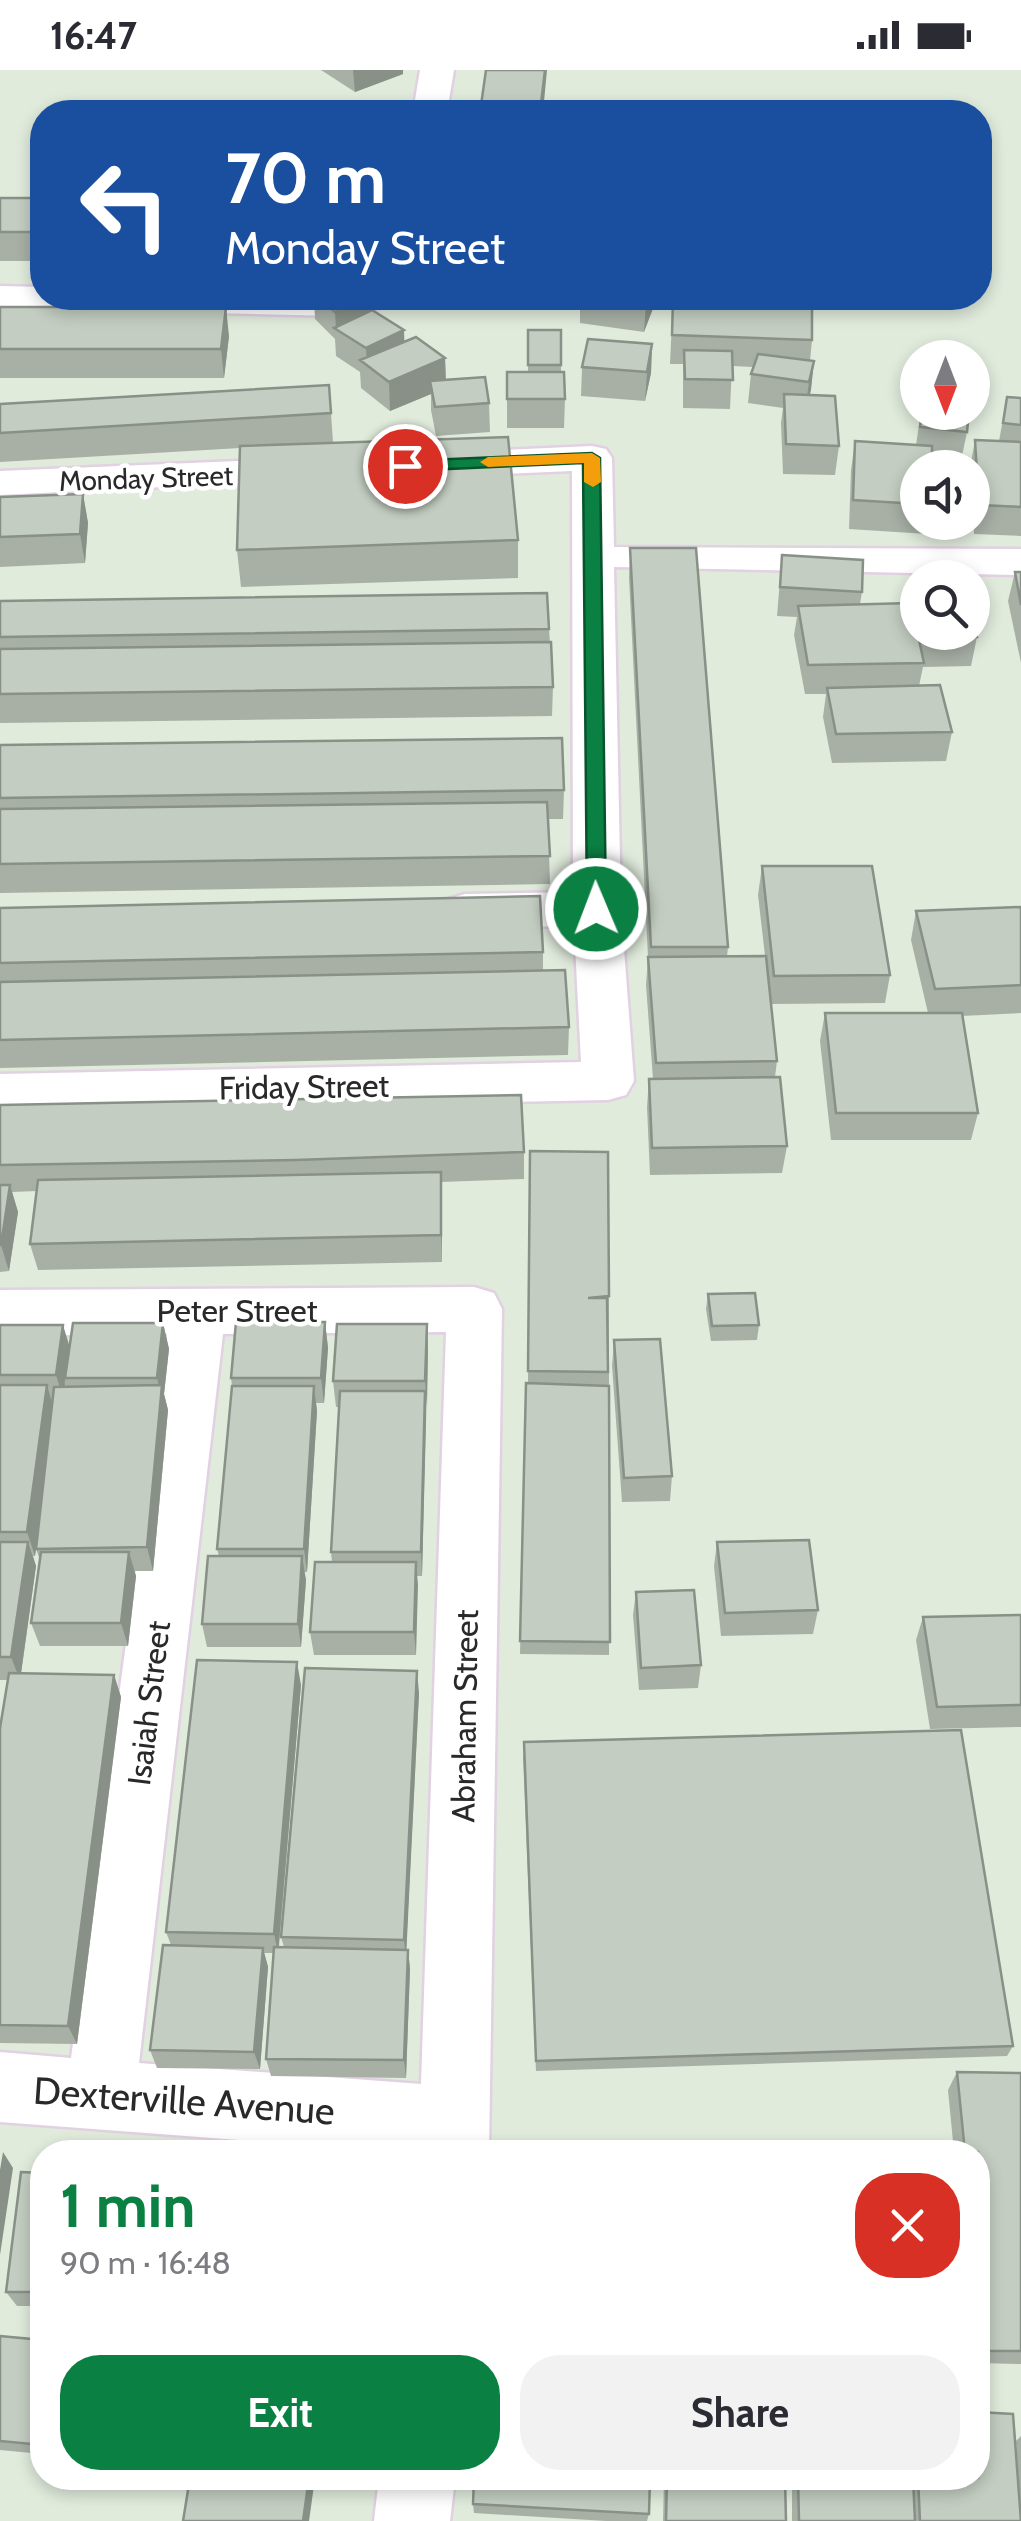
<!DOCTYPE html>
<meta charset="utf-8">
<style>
body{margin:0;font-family:Cabin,sans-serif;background:#f2f2f3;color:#2b2b33;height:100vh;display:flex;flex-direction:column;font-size:38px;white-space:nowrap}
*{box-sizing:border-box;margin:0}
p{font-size:32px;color:#7c7c81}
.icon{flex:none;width:55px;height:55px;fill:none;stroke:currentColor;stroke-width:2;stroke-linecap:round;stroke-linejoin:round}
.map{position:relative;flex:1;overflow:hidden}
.sheet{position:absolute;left:30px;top:2070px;width:960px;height:350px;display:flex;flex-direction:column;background:#fff;border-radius:40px;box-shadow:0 5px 15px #0003}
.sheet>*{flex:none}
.hud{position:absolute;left:30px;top:30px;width:962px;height:210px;border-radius:40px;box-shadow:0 5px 15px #0003;background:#1a4fa0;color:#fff;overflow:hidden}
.needle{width:65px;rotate:180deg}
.fabs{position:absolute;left:900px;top:270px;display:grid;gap:20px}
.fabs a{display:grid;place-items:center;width:90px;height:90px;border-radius:50%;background:#fff;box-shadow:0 5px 15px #0003;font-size:50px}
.pin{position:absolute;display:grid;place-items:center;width:85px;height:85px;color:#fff;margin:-42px;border:5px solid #fff;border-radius:50%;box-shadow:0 2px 10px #0007}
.me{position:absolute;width:110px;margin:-55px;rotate:359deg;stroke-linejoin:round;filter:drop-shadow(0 0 8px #0008)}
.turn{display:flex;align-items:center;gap:35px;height:210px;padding:0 30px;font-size:45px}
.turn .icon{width:130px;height:130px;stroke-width:2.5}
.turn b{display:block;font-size:70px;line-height:85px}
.round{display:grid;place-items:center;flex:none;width:105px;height:105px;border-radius:40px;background:#f2f2f3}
.overview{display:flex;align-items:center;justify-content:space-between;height:170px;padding:0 30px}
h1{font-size:60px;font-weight:700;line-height:75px;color:#0b8043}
.cta{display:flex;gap:20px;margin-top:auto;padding:20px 30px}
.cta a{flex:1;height:115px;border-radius:40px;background:#0b8043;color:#fff;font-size:40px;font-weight:700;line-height:115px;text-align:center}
.cta a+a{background:#f2f2f3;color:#2b2b33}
.status{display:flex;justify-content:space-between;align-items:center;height:70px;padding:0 50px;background:#fff;direction:ltr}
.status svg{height:28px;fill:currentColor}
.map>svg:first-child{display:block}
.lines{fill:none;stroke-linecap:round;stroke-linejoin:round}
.minor-casing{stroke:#e1d1e2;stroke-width:5}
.minor{fill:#fff;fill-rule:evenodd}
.wall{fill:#a8b0a6}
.shaded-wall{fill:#889087}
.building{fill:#c3cdc1;stroke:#889087;stroke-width:2.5}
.route{fill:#0b8043;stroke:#07532c;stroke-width:2.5}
.slow{fill:#f59e0b}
.labels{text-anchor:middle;stroke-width:9;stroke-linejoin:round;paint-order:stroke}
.far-street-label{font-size:28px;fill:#292929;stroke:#fff}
.street-label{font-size:32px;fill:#292929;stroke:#fff}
.near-street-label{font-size:38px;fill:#292929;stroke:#fff}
</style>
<div class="status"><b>16:47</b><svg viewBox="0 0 49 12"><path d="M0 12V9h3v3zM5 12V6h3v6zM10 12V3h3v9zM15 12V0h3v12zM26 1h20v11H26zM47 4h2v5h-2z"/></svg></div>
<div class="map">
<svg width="1021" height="2451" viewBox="0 0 1021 2451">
<rect width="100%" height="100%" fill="#e0ebdc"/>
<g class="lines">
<g class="minor-casing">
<path id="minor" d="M 420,0 L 454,0 L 447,42 L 413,42 Z
M 0,216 L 42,217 L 42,228 L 396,228 L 390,236 L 338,246 L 0,238 Z
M 592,376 L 606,379 L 612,388 L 614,477 L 1021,479 L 1021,505 L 614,497 L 621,839 L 634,1011 L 626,1025 L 608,1030 L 0,1042 L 0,1004 L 581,992 L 574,856 L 465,858 L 448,853 L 441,841 L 448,829 L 465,824 L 573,822 L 572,401 L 438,407 L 424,404 L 418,395 L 424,386 L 438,383 Z
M 312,388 L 326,391 L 332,400 L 326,409 L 0,425 L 0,401 Z
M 474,1217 L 494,1223 L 502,1239 L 489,2082 L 401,2082 L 0,2052 L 0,1982 L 71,1988 L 167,1264 L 0,1266 L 0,1220 ZM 446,1262 L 421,2014 L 139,1993 L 223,1264 Z
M 379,2408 L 455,2408 L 450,2451 L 374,2451 Z"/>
</g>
<use href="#minor" class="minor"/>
</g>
<path class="wall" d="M 321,0 L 403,0 L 403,4 L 355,22 Z
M 0,128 L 42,128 L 42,191 L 0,191 Z
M 314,228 L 370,228 L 373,230 L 373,240 L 404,271 L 445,288 L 446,310 L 489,333 L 490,362 L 436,366 L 431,340 L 431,324 L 390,341 L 361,318 L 360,302 L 336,286 L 335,269 L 315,249 Z
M 580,228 L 656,228 L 644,262 L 580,253 Z
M 673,229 L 812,270 L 810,291 L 814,291 L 810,325 L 839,376 L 835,405 L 783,404 L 781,353 L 783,338 L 748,333 L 751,304 L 753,297 L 732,296 L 730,339 L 683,338 L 683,294 L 670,294 Z
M 0,237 L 229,266 L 224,308 L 0,308 Z
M 528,260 L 561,260 L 561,302 L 565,329 L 564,358 L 507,358 L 507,302 L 528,302 Z
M 652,274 L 651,303 L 645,331 L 581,326 L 582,297 Z
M 329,315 L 333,372 L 302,374 L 518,470 L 518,508 L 241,517 L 237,480 L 240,378 L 0,392 L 0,334 Z
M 1007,327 L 1021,328 L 1021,466 L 974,464 L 972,398 L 970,398 L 975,370 L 999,371 Z
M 921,342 L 967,362 L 961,391 L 932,388 L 918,398 L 918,452 L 929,452 L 927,464 L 849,459 L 851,400 L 855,371 L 916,375 Z
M 83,424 L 88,453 L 85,493 L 0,497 L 0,427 Z
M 630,478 L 728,877 L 727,887 L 765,886 L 758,825 L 762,796 L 890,905 L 885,933 L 771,934 L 777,991 L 775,1007 L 787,1076 L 782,1103 L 650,1105 L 647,1037 L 649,1009 L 653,1009 L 646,915 L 648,887 L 629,508 Z
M 782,485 L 862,522 L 860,534 L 911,537 L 916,510 L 918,510 L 918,562 L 972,562 L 977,567 L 971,596 L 923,597 L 919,616 L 952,662 L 946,691 L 832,693 L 823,647 L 826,624 L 805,624 L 794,565 L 797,547 L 777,546 Z
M 1015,502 L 1021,502 L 1021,593 L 1008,531 Z
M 0,531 L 549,559 L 553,617 L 552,646 L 0,653 Z
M 0,675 L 564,720 L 563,749 L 548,749 L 550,814 L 0,823 Z
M 1021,837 L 1021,943 L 962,946 L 978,1043 L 971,1070 L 831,1070 L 820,971 L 825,943 L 928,943 L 911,870 L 916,841 Z
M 0,838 L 543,882 L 543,900 L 569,957 L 568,985 L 0,998 Z
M 0,1035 L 524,1082 L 524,1109 L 441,1112 L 442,1192 L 38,1200 L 30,1174 L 37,1121 L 12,1122 L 18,1142 L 9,1201 L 0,1202 Z
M 530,1081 L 609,1226 L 609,1585 L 520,1584 L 526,1313 L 528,1313 Z
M 708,1224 L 759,1255 L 757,1270 L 711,1271 L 706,1239 Z
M 325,1252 L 328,1278 L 324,1333 L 316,1333 L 317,1341 L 307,1502 L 304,1502 L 306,1510 L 301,1577 L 207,1577 L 202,1554 L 219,1486 L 217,1479 L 232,1316 L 231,1308 Z
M 163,1253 L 169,1279 L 164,1324 L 168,1340 L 153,1501 L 134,1501 L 136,1506 L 128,1576 L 40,1576 L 31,1553 L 40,1490 L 36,1479 L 35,1486 L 33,1486 L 36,1496 L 21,1604 L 114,1605 L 121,1627 L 77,1974 L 0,1973 L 0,1658 L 8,1610 L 0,1610 L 0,1255 L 70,1278 Z
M 427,1254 L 428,1280 L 422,1506 L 417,1506 L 416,1585 L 314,1585 L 310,1562 L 332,1492 L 331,1482 L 339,1337 L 336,1337 L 333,1311 Z
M 614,1270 L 672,1406 L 670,1431 L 622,1432 L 612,1296 Z
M 717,1472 L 818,1540 L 813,1564 L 721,1566 L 714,1496 Z
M 636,1522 L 701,1595 L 698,1618 L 639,1620 L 633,1545 Z
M 1021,1545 L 1021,1657 L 930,1659 L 916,1570 L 923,1547 Z
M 301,1615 L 279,1877 L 284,1877 L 281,1867 L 419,1623 L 406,1880 L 408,1880 L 410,1899 L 406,2008 L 271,2006 L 266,1989 L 274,1883 L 264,1883 L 268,1897 L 260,1999 L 157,1998 L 150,1980 L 171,1875 L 166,1862 Z
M 523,1685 L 1013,1976 L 1007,1986 L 536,2001 Z
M 957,2002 L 1021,2003 L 1021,2294 L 978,2293 L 978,2082 L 954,2082 L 948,2020 Z
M 42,2103 L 42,2236 L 17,2236 L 6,2222 Z
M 0,2266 L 42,2270 L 42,2384 L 0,2380 Z
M 1021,2366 L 1021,2451 L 792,2451 L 792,2408 L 978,2408 L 1021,2446 L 1016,2371 Z
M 664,2408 L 785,2408 L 786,2451 L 663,2451 Z
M 473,2434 L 649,2444 L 647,2451 L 606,2451 L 474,2443 Z"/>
<path class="shaded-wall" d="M 353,0 L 403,0 L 403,4 L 355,22 Z
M 545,0 L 547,0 L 543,42 L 540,42 Z
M 648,228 L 656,228 L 656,231 L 644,262 L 646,233 Z
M 373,230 L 374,259 L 336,259 L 335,242 Z
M 226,237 L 229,266 L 224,308 L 221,279 Z
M 404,260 L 405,289 L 367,295 L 366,278 Z
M 652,274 L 651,303 L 645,331 L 647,302 Z
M 445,288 L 446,317 L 430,311 L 431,324 L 390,341 L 389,312 Z
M 814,291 L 811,320 L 805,341 L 809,312 Z
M 83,424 L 88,453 L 85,493 L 80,464 Z
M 441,1102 L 442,1129 L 442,1192 L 441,1165 Z
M 10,1115 L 18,1142 L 9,1201 L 1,1175 Z
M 325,1252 L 328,1278 L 324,1333 L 321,1308 Z
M 163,1253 L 169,1279 L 164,1324 L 168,1340 L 153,1501 L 147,1477 L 161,1325 L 157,1308 Z
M 427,1254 L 428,1280 L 427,1337 L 425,1311 Z
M 63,1255 L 71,1281 L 65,1308 L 64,1331 L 56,1305 Z
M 47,1315 L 54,1340 L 35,1486 L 27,1462 Z
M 314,1316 L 317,1341 L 307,1502 L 304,1479 Z
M 425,1321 L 426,1346 L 422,1506 L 421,1482 Z
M 28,1472 L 36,1496 L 20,1610 L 11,1587 Z
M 129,1482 L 136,1506 L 128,1576 L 121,1553 Z
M 302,1486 L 306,1510 L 301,1577 L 298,1554 Z
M 416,1492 L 418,1515 L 416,1585 L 414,1562 Z
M 297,1592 L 301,1615 L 278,1883 L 274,1864 Z
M 417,1601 L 419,1623 L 406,1889 L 404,1870 Z
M 114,1605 L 121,1627 L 77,1974 L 68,1956 Z
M 263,1878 L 268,1897 L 260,1999 L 254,1982 Z
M 408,1880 L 410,1899 L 406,2008 L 404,1990 Z
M 3,2082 L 13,2098 L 0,2185 L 0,2100 Z
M 309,2408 L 315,2408 L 309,2451 L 303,2451 Z"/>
<path class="building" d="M 486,0 L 545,0 L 540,42 L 480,42 Z
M 0,128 L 42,128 L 42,162 L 0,162 Z
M 320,228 L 370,228 L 373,230 L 335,242 Z
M 605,228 L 648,228 L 646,233 Z
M 673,229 L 812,234 L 812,270 L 672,265 Z
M 0,237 L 226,237 L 221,279 L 0,279 Z
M 372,240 L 404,260 L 366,278 L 334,258 Z
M 528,260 L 561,260 L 561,295 L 528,295 Z
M 416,267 L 445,288 L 389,312 L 360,290 Z
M 588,269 L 652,274 L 647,302 L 582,297 Z
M 684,280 L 732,281 L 733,310 L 685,309 Z
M 758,284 L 814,291 L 809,312 L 751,304 Z
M 507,302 L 564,302 L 565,329 L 507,329 Z
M 485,307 L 489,333 L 435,337 L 430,311 Z
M 329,315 L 331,343 L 0,363 L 0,334 Z
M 784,324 L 835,326 L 839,376 L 786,374 Z
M 1007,327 L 1021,328 L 1021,355 L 1003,353 Z
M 922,342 L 969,342 L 967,362 L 920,357 Z
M 508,367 L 518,470 L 237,480 L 240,376 Z
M 975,370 L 1021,372 L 1021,437 L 979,435 Z
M 855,371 L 932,376 L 932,398 L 918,398 L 918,434 L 853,430 Z
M 83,424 L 80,464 L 0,467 L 0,427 Z
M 630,478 L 696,478 L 728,877 L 651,877 Z
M 782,485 L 863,490 L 862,522 L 780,517 Z
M 1015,502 L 1021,502 L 1021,535 Z
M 547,523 L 549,559 L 0,567 L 0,531 Z
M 911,533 L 924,593 L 808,595 L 798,536 Z
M 972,546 L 977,567 L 927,568 L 926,562 L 972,562 Z
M 551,572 L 553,617 L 0,624 L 0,579 Z
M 940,615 L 952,662 L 836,664 L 827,618 Z
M 562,668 L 564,720 L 0,728 L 0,675 Z
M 547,732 L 550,786 L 0,794 L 0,739 Z
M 762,796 L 872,796 L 890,905 L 774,906 Z
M 540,826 L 543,882 L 0,893 L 0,838 Z
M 1021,837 L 1021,915 L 935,919 L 916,841 Z
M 766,886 L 777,991 L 656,993 L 648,887 Z
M 565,900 L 569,957 L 0,970 L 0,912 Z
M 825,943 L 962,943 L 978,1043 L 836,1043 Z
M 780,1007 L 787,1076 L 652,1078 L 649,1009 Z
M 521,1025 L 524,1082 L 296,1090 L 0,1095 L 0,1035 Z
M 530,1081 L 608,1082 L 609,1226 L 588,1228 L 607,1228 L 608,1302 L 528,1301 Z
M 441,1102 L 441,1165 L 30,1174 L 38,1110 Z
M 0,1115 L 10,1115 L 1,1175 L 0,1175 Z
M 755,1223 L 759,1255 L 712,1256 L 708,1224 Z
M 236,1252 L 325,1252 L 321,1308 L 231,1308 Z
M 73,1253 L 163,1253 L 157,1308 L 65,1308 Z
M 337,1254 L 427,1254 L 425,1311 L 333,1311 Z
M 0,1255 L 63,1255 L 56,1305 L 0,1305 Z
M 660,1269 L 672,1406 L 624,1408 L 614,1270 Z
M 526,1313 L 609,1316 L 610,1572 L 520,1571 Z
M 0,1315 L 47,1315 L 27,1462 L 0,1462 Z
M 162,1315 L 147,1477 L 36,1479 L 54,1317 Z
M 232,1316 L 314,1316 L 304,1479 L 217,1479 Z
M 340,1321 L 425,1321 L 421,1482 L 331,1482 Z
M 809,1470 L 818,1540 L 725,1543 L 717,1472 Z
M 0,1472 L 28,1472 L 11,1587 L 0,1587 Z
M 41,1482 L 129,1482 L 121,1553 L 31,1553 Z
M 208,1486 L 302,1486 L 298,1554 L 202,1554 Z
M 315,1492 L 416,1492 L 414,1562 L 310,1562 Z
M 694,1520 L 701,1595 L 641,1598 L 636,1522 Z
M 1021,1545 L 1021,1635 L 937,1637 L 923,1547 Z
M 197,1590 L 297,1592 L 274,1864 L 166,1862 Z
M 305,1598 L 417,1601 L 404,1870 L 281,1867 Z
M 9,1603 L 114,1605 L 68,1956 L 0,1955 L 0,1658 Z
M 961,1660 L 1013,1976 L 536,1991 L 524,1672 Z
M 163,1875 L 263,1878 L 254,1982 L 150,1980 Z
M 274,1877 L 408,1880 L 404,1990 L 266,1989 Z
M 957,2002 L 1021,2003 L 1021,2281 L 985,2281 L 978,2204 L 978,2082 L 965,2082 Z
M 21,2102 L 42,2103 L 42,2222 L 6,2222 Z
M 0,2266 L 42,2270 L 42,2375 L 0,2371 Z
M 978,2342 L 1013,2344 L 1021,2451 L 920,2451 L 918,2408 L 978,2408 Z
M 190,2408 L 309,2408 L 303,2451 L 183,2451 Z
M 474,2408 L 650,2408 L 649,2444 L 473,2434 Z
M 667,2408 L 785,2408 L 786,2451 L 666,2451 Z
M 798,2408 L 913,2408 L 915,2451 L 799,2451 Z"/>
<path class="route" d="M 592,383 L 600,388 L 606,839 L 596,846 L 587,839 L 583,393 L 405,401 L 397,396 L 405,391 Z"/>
<path class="slow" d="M 592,383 L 600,388 L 601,412 L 593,417 L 584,412 L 584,393 L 488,397 L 480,392 L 488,387 Z"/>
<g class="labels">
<g class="far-street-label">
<text transform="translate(146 408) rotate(-2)" y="10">Monday Street</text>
</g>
<g class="street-label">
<text transform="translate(304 1017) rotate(-1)" y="11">Friday Street</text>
<text x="237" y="1252">Peter Street</text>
<text transform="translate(149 1633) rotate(-83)" y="11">Isaiah Street</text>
<text transform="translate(465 1646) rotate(-89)" y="11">Abraham Street</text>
</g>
<g class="near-street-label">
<text transform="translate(184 2031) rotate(4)" y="13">Dexterville Avenue</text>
</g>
</g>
</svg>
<div class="fabs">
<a><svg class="needle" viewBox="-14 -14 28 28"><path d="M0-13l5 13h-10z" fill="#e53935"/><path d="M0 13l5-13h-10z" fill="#7c7c81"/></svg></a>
<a><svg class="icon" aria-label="sound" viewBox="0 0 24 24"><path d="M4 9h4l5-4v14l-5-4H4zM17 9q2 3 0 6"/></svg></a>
<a><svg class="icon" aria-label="search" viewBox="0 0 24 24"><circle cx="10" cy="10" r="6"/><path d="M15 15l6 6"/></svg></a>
</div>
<div class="pin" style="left:405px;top:396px;background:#d93025"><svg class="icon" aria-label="arrive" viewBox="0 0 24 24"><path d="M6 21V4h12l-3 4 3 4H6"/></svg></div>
<svg class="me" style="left:596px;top:839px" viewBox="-20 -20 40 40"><circle r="17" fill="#0b8043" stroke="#fff" stroke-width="3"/><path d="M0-11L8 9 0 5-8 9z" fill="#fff"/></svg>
<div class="hud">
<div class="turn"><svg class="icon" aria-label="left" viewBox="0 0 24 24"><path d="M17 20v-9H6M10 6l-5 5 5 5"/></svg><div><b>70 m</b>Monday Street</div></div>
</div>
<section class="sheet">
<div class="overview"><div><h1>1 min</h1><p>90 m · 16:48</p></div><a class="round" style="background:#d93025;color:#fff"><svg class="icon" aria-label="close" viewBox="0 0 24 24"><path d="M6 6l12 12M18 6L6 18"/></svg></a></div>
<div class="cta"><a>Exit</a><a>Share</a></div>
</section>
</div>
